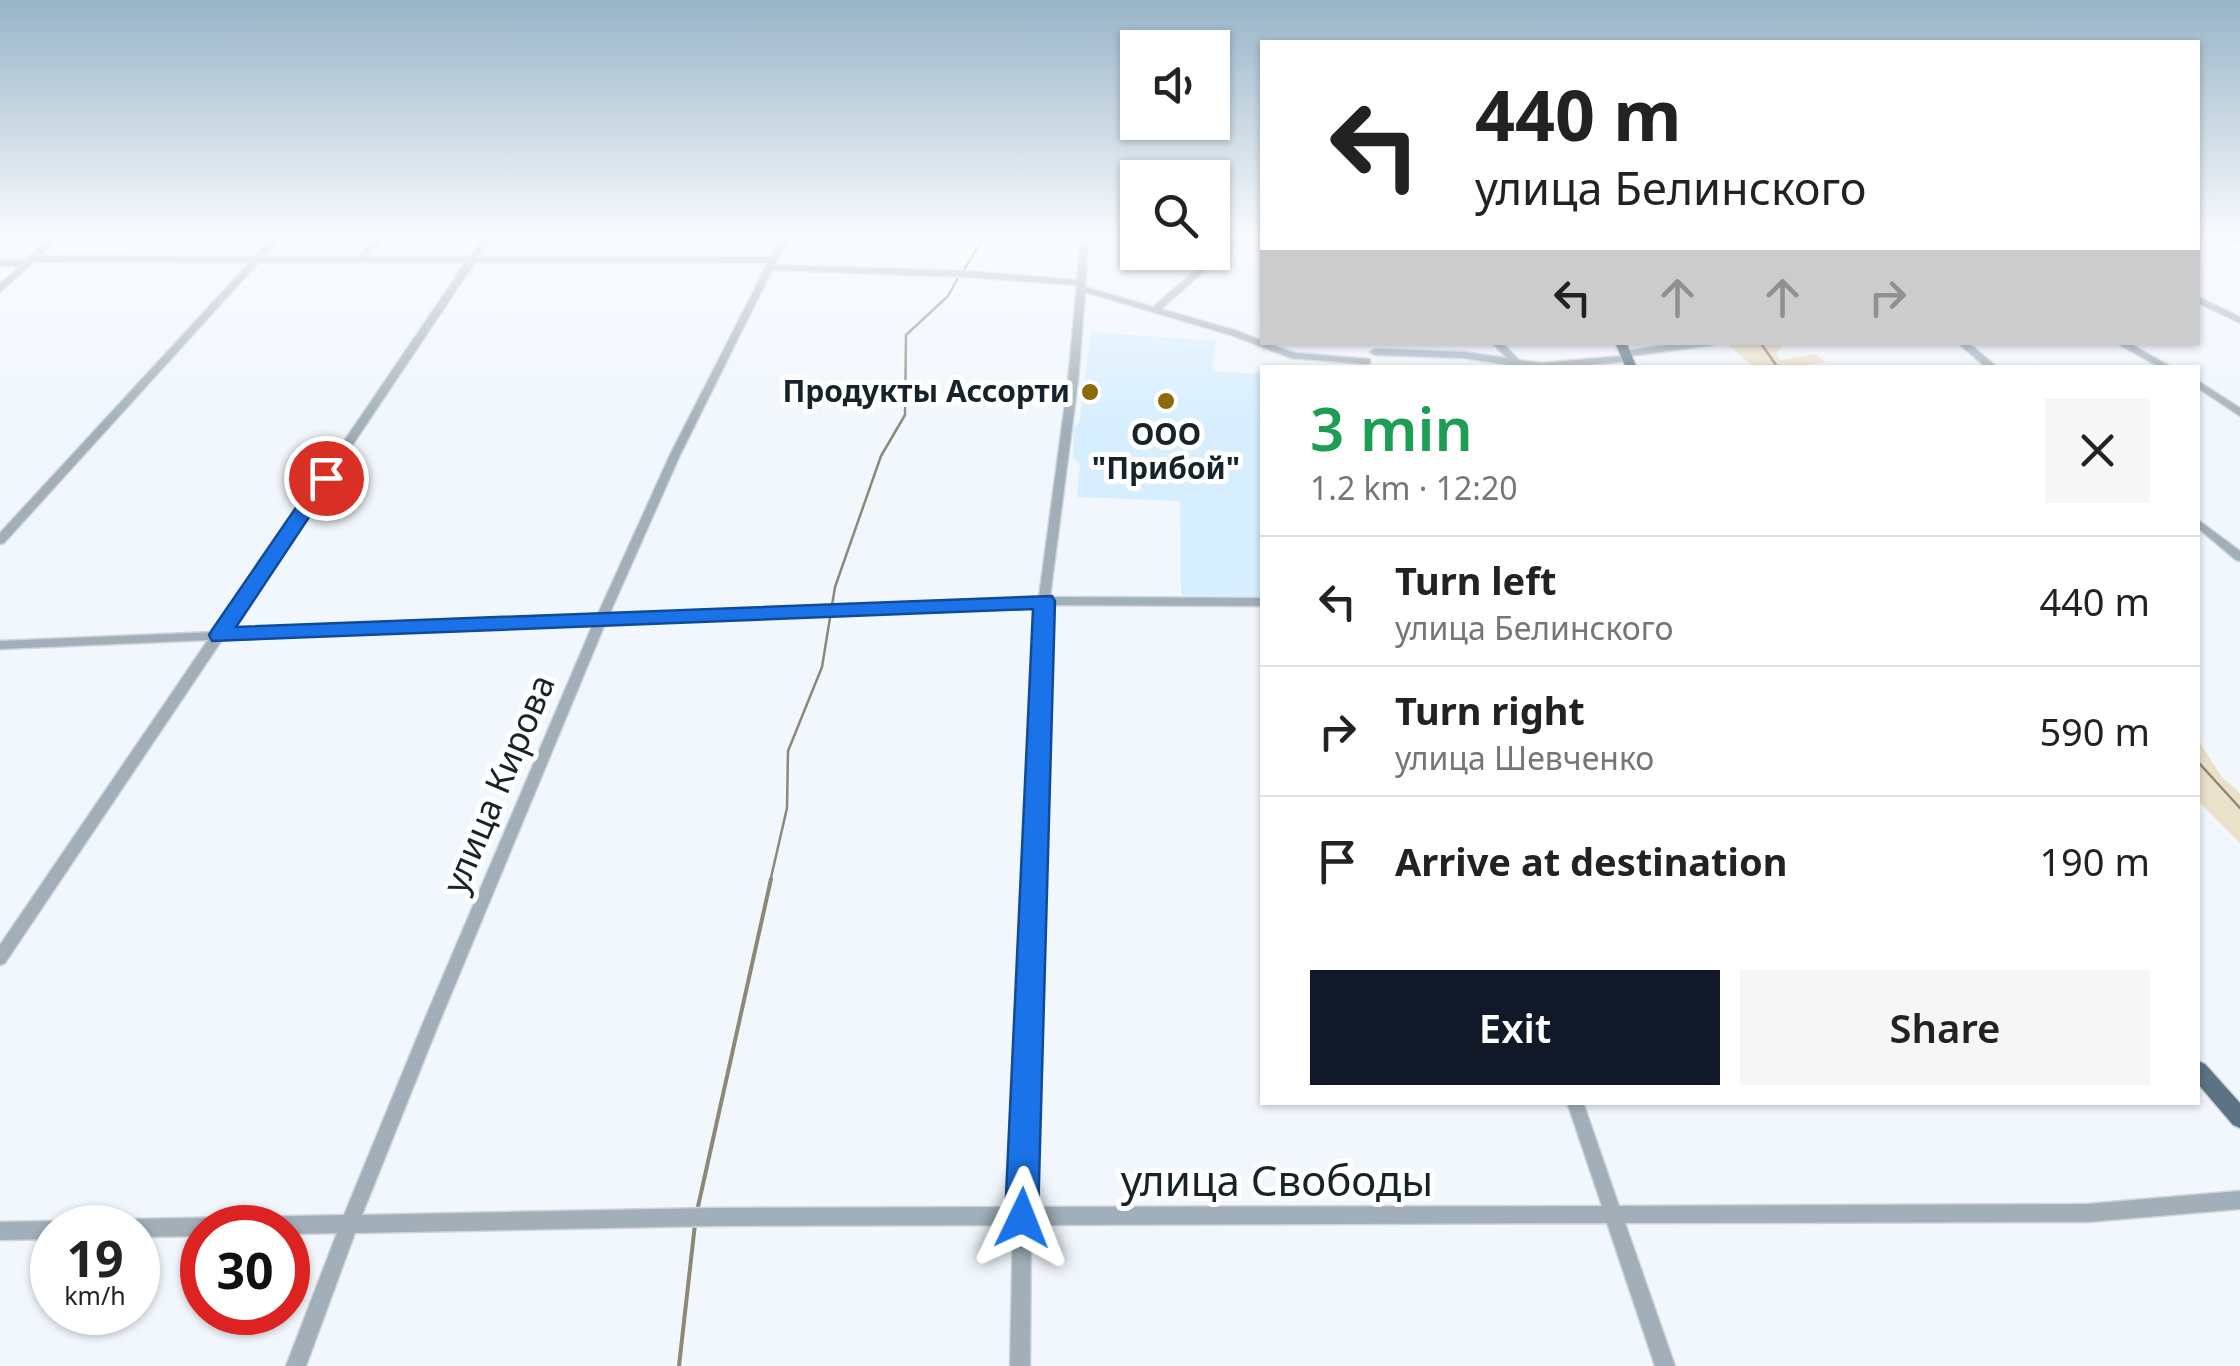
<!DOCTYPE html>
<meta charset="utf-8">
<style>
body{margin:0;font-family:"Noto Sans",sans-serif;background:#f6f6f6;color:#222;height:100vh;display:flex;flex-direction:column;font-size:38px;white-space:nowrap}
*{box-sizing:border-box;margin:0}
p{font-size:32px;color:#767676}
.icon{flex:none;width:55px;height:55px;fill:none;stroke:currentColor;stroke-width:2;stroke-linecap:round;stroke-linejoin:round}
.map{position:relative;flex:1;overflow:hidden}
.side{position:absolute;left:1260px;top:365px;width:940px;height:740px;display:flex;flex-direction:column;background:#fff;border-radius:0px;box-shadow:0 2px 8px #0004}
.side>*{flex:none}
.hud{position:absolute;left:1260px;top:40px;width:940px;height:305px;border-radius:0px;box-shadow:0 2px 8px #0004;background:#fff;color:#222;overflow:hidden}
.buttons{position:absolute;left:1120px;top:30px;display:grid;gap:20px}
.buttons a{display:grid;place-items:center;width:110px;height:110px;border-radius:0px;background:#fff;box-shadow:0 2px 8px #0004;font-size:50px}
.speed{position:absolute;left:30px;top:1205px;display:flex;gap:20px;font-size:50px;font-weight:700;text-align:center}
.speed>*{display:grid;place-content:center;width:130px;height:130px;border-radius:50%;background:#fff;box-shadow:0 2px 8px #0004;line-height:1}
.speed small{font-size:25px;font-weight:400}
.speed .limit{border:15px solid #d22;background:#fff;color:#111}
.pin{position:absolute;display:grid;place-items:center;width:85px;height:85px;color:#fff;margin:-42px;border:5px solid #fff;border-radius:50%;box-shadow:0 2px 10px #0007}
.me{position:absolute;width:110px;margin:-55px;rotate:2deg;stroke-linejoin:round;filter:drop-shadow(0 0 8px #0008)}
.turn{display:flex;align-items:center;gap:35px;height:210px;padding:0 50px;font-size:45px}
.turn .icon{width:130px;height:130px;stroke-width:2.5}
.turn b{display:block;font-size:70px;line-height:85px}
.lanes{display:flex;align-items:center;height:95px;padding:0 50px;background:#0003;justify-content:center;gap:50px;direction:ltr}
.lanes .off{opacity:.35}
.round{display:grid;place-items:center;flex:none;width:105px;height:105px;border-radius:0px;background:#f6f6f6}
.head{display:flex;align-items:center;justify-content:space-between;height:170px;padding:0 50px}
h1{font-size:60px;font-weight:600;line-height:75px;color:#1e9e55}
.action{display:flex;gap:20px;margin-top:auto;padding:20px 50px}
.action a{flex:1;height:115px;border-radius:0px;background:#111827;color:#fff;font-size:40px;font-weight:600;line-height:115px;text-align:center}
.action a+a{background:#f6f6f6;color:#222}
ul{padding:0;list-style:none}
li{display:flex;align-items:center;gap:30px;height:130px;padding:0 50px;border-top:2px solid #e0e0e0}
li div{flex:1}
li b{display:block;font-size:38px}
li em{font-style:normal}
.map>svg:first-child{display:block}
.built{fill:#d6eefe}
.green{fill:#ebe0ca}
.lines{fill:none;stroke-linecap:round;stroke-linejoin:round}
.stream-far1{stroke:#8e8876;stroke-width:2.5}
.stream{stroke:#8e8876;stroke-width:4}
.minor-casing{stroke:#ced5db;stroke-width:3}
.major-casing{stroke:#ced5db;stroke-width:3}
.minor{fill:#a2afb8;fill-rule:evenodd}
.major{fill:#5c7383;fill-rule:evenodd}
.route{fill:#1a73e8;stroke:#114b97;stroke-width:2.5}
.poi-dot{fill:#8c6909;stroke:#fff;stroke-width:4}
.labels{text-anchor:middle;stroke-width:10;stroke-linejoin:round;paint-order:stroke}
.far-poi-label{font-size:30px;font-weight:bold;fill:#16232b;stroke:#fff;text-anchor:end}
.street-label{font-size:35px;fill:#16232b;stroke:#fff}
.near-street-label{font-size:42px;fill:#16232b;stroke:#fff}
</style>
<div class="map">
<svg width="2240" height="1366" viewBox="0 0 2240 1366">
<rect width="100%" height="100%" fill="#f1f7fc"/>
<path class="built" d="M 549,238 L 633,238 L 625,252 L 540,253 Z
M 1091,332 L 1216,341 L 1212,371 L 1262,374 L 1262,596 L 1181,595 L 1180,501 L 1077,497 L 1080,464 L 1073,457 L 1074,428 L 1079,424 Z"/>
<path class="green" d="M 1785,343 L 1776,354 L 1780,360 L 1815,354 L 1826,362 L 1798,367 L 1748,367 L 1753,366 L 1727,344 Z
M 2198,740 L 2222,777 L 2240,793 L 2240,843 L 2198,801 Z"/>
<g class="lines">
<path class="stream-far1" d="M 2221,238 L 2240,243
M 963,271 L 984,238
M 1760,342 L 1778,368
M 2198,762 L 2240,808
M 770,882 L 787,808 L 788,751 L 822,667 L 835,587 L 881,456 L 905,415 L 906,335 L 948,296 L 958,278"/>
<path class="stream" d="M 697,1211 L 771,879
M 679,1366 L 695,1224"/>
<g class="minor-casing">
<path id="minor" d="M 50,238 L 58,238 L 39,256 L 254,257 L 272,238 L 280,238 L 263,257 L 358,257 L 374,238 L 382,238 L 367,257 L 470,257 L 483,238 L 491,238 L 478,257 L 770,257 L 781,238 L 789,238 L 775,265 L 967,271 L 1077,280 L 1081,238 L 1089,238 L 1085,287 L 1153,307 L 1233,238 L 1242,238 L 1161,309 L 1237,331 L 1262,341 L 1262,342 L 1295,353 L 1370,359 L 1370,363 L 1367,364 L 1291,358 L 1231,335 L 1085,292 L 1078,381 L 1050,597 L 1262,598 L 1262,606 L 1050,605 L 1031,1207 L 1602,1206 L 1567,1102 L 1583,1102 L 1619,1206 L 2087,1204 L 2240,1191 L 2240,1209 L 2087,1222 L 1625,1223 L 1675,1366 L 1655,1366 L 1607,1223 L 1031,1225 L 1030,1366 L 1010,1366 L 1013,1225 L 709,1226 L 355,1233 L 306,1366 L 286,1366 L 337,1233 L 288,1234 L 288,1228 L 202,1228 L 202,1236 L 138,1237 L 138,1228 L 124,1228 L 127,1222 L 133,1219 L 344,1215 L 421,1028 L 593,624 L 222,640 L 5,963 L 0,965 L 0,945 L 208,640 L 0,649 L 0,641 L 214,632 L 466,262 L 259,262 L 4,543 L 0,544 L 0,533 L 250,262 L 34,262 L 0,292 L 0,284 L 20,266 L 0,266 L 0,260 L 25,260 ZM 475,262 L 768,263 L 670,455 L 597,616 L 228,631 ZM 772,270 L 967,277 L 1077,285 L 1068,381 L 1039,597 L 609,615 L 680,455 ZM 1038,605 L 1014,1207 L 709,1208 L 362,1215 L 437,1028 L 605,624 Z
M 2198,297 L 2240,317 L 2240,323 L 2198,303 Z
M 1491,342 L 1501,342 L 1519,360 L 1542,363 L 1622,356 L 1622,352 L 1625,351 L 1689,342 L 1717,342 L 1713,345 L 1630,356 L 1630,360 L 1627,361 L 1556,368 L 1532,368 L 1463,358 L 1375,355 L 1370,352 L 1375,349 L 1463,352 L 1507,358 Z
M 1957,342 L 1967,342 L 1998,368 L 1987,368 Z
M 2115,342 L 2127,342 L 2173,368 L 2161,368 Z
M 2198,381 L 2240,408 L 2240,416 L 2198,388 Z
M 2198,520 L 2240,551 L 2240,561 L 2236,560 L 2198,528 Z
M 52,1221 L 58,1224 L 60,1228 L 52,1228 L 52,1239 L 0,1240 L 0,1222 Z"/>
</g>
<g class="major-casing">
<path id="major" d="M 1615,342 L 1626,342 L 1637,368 L 1626,368 Z
M 2198,1061 L 2205,1064 L 2240,1103 L 2240,1128 L 2233,1125 L 2198,1084 Z"/>
</g>
<use href="#minor" class="minor"/>
<use href="#major" class="major"/>
</g>
<linearGradient id="sky" x2="0" y2="1"><stop stop-color="#98b4c7"/><stop offset="0.55" stop-color="#f9fbfe"/><stop offset="1" stop-color="#f9fbfe" stop-opacity="0"/></linearGradient>
<rect width="2240" height="429" fill="url(#sky)"/>
<path class="route" d="M 326,472 L 335,478 L 236,627 L 1052,596 L 1055,601 L 1038,1218 L 1033,1229 L 1022,1234 L 1010,1229 L 1005,1218 L 1033,609 L 212,641 L 209,635 L 212,630 L 319,474 Z"/>
<g class="poi-dot">
<circle cx="1090" cy="392" r="10"/>
<circle cx="1166" cy="401" r="10"/>
</g>
<g class="labels">
<g class="far-poi-label">
<text x="1070" y="402">Продукты Ассорти</text>
<text x="1166" y="445" text-anchor="middle">ООО<tspan x="1166" dy="34">"Прибой"</tspan></text>
</g>
<g class="street-label">
<text transform="translate(499 784) rotate(-67)" y="12">улица Кирова</text>
</g>
<g class="near-street-label">
<text x="1277" y="1196">улица Свободы</text>
</g>
</g>
</svg>
<div class="buttons">
<a><svg class="icon" aria-label="sound" viewBox="0 0 24 24"><path d="M4 9h4l5-4v14l-5-4H4zM17 9q2 3 0 6"/></svg></a>
<a><svg class="icon" aria-label="search" viewBox="0 0 24 24"><circle cx="10" cy="10" r="6"/><path d="M15 15l6 6"/></svg></a>
</div>
<div class="speed"><div>19<small>km/h</small></div><div class="limit">30</div></div>
<div class="pin" style="left:326px;top:478px;background:#d93025"><svg class="icon" aria-label="arrive" viewBox="0 0 24 24"><path d="M6 21V4h12l-3 4 3 4H6"/></svg></div>
<svg class="me" style="left:1022px;top:1218px" viewBox="-20 -20 40 40"><path d="M0-17L14 15 0 8-14 15z" fill="#1a73e8" stroke="#fff" stroke-width="4"/></svg>
<div class="hud">
<div class="turn"><svg class="icon" aria-label="left" viewBox="0 0 24 24"><path d="M17 20v-9H6M10 6l-5 5 5 5"/></svg><div><b>440 m</b>улица Белинского</div></div>
<div class="lanes"><svg class="icon" aria-label="left" viewBox="0 0 24 24"><path d="M17 20v-9H6M10 6l-5 5 5 5"/></svg><svg class="icon off" aria-label="ahead" viewBox="0 0 24 24"><path d="M12 20V5M6 11l6-6 6 6"/></svg><svg class="icon off" aria-label="ahead" viewBox="0 0 24 24"><path d="M12 20V5M6 11l6-6 6 6"/></svg><svg class="icon off" aria-label="right" viewBox="0 0 24 24"><path d="M7 20v-9h11M14 6l5 5-5 5"/></svg></div>
</div>
<section class="side">
<div class="head"><div><h1>3 min</h1><p>1.2 km · 12:20</p></div><a class="round"><svg class="icon" aria-label="close" viewBox="0 0 24 24"><path d="M6 6l12 12M18 6L6 18"/></svg></a></div>
<ul>
<li><svg class="icon" aria-label="left" viewBox="0 0 24 24"><path d="M17 20v-9H6M10 6l-5 5 5 5"/></svg><div><b>Turn left</b><p>улица Белинского</p></div><em>440 m</em></li>
<li><svg class="icon" aria-label="right" viewBox="0 0 24 24"><path d="M7 20v-9h11M14 6l5 5-5 5"/></svg><div><b>Turn right</b><p>улица Шевченко</p></div><em>590 m</em></li>
<li><svg class="icon" aria-label="arrive" viewBox="0 0 24 24"><path d="M6 21V4h12l-3 4 3 4H6"/></svg><div><b>Arrive at destination</b></div><em>190 m</em></li>
</ul>
<div class="action"><a>Exit</a><a>Share</a></div>
</section>
</div>
